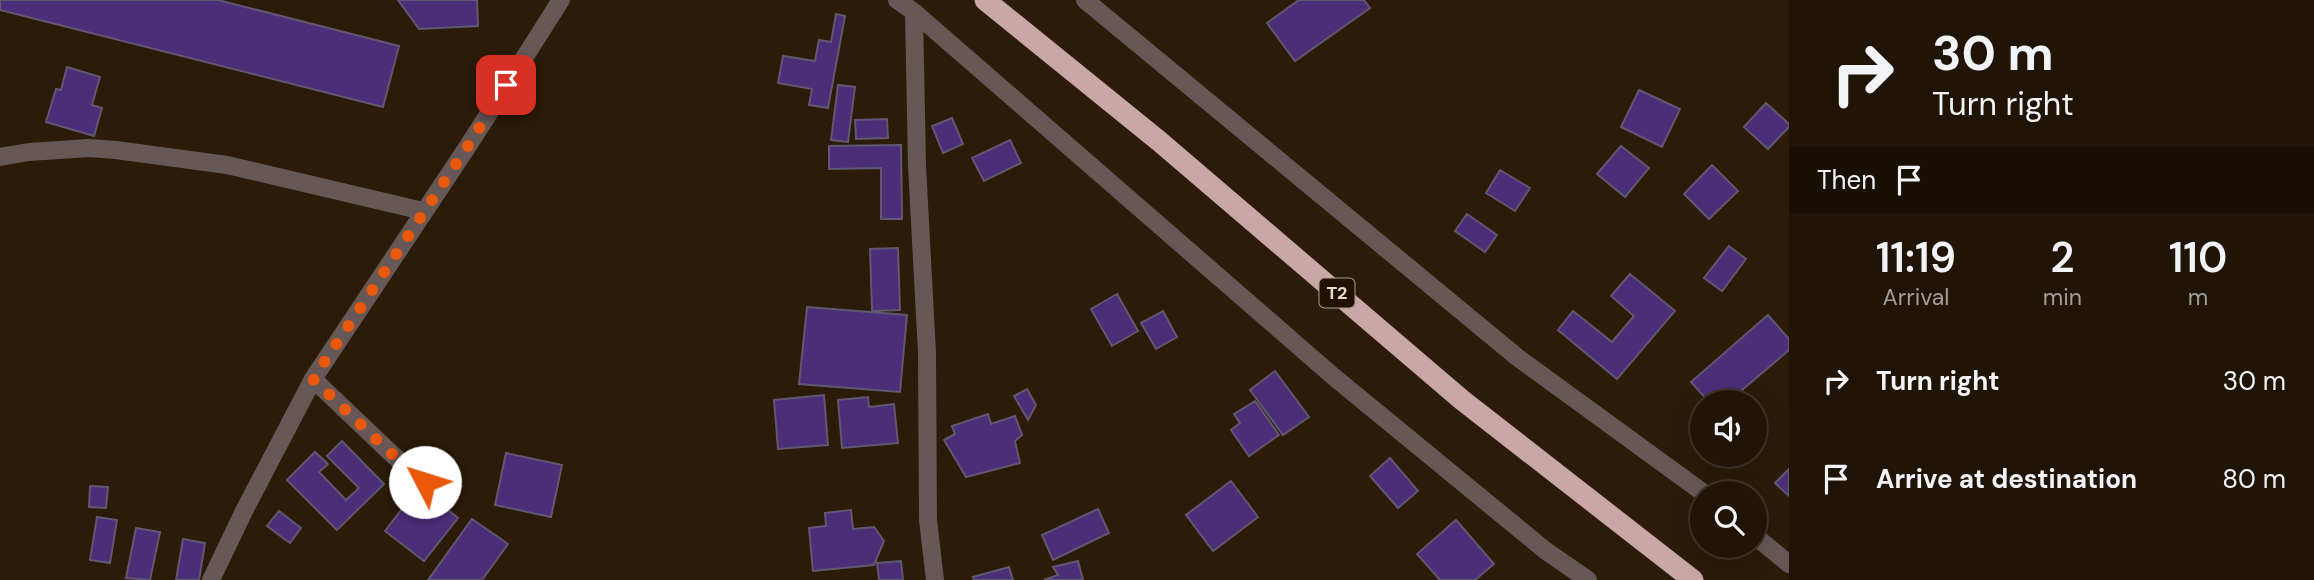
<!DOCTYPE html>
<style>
body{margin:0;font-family:"DM Sans",sans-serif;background:#281d10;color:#f1f3f6;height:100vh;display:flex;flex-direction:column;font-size:26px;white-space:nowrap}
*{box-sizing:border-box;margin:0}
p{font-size:23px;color:#a29e9b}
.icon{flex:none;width:38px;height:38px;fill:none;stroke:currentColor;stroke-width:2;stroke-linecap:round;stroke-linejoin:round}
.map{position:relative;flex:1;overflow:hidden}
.sheet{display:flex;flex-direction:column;background:#201406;width:525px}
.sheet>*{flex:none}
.banner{background:#201406;color:#f1f3f6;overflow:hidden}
.fabs{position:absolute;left:1690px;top:390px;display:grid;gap:14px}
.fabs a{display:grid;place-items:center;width:77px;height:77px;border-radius:50%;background:#201406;box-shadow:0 7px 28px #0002,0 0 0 2px #3d3328;font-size:35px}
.pin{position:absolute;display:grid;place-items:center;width:60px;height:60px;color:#fff;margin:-30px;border-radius:14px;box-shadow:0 4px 10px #0006}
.me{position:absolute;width:77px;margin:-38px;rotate:310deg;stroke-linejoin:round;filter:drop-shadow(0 0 5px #0008)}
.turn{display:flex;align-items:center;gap:24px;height:147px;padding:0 28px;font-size:32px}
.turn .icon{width:91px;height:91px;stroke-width:2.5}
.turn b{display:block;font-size:49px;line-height:60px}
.then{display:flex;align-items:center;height:66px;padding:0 28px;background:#0003;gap:14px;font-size:26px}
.eta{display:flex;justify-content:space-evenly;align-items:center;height:119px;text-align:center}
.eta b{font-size:42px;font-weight:600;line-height:49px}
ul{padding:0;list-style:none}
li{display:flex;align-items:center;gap:21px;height:98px;padding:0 28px}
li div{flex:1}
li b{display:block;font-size:26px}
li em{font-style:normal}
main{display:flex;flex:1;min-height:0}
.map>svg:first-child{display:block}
.building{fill:#4b2d78;stroke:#5f5870;stroke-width:2}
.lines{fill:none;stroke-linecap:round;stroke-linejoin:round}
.street{stroke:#655857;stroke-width:18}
.highway{stroke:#c9a7a6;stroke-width:21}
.route{stroke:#ea580c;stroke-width:12;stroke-dasharray:0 21.6}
.labels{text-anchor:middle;stroke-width:5;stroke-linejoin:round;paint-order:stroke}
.shield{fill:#211101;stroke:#ac9e92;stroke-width:2}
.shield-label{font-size:18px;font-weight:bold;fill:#e7dbd0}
</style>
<main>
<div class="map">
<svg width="1789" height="580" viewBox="0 0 1789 580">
<rect width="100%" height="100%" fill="#2b1b08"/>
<path class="building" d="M 0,0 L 218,0 L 399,46 L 383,107 L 0,10 Z
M 398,0 L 477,0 L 478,26 L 419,29 Z
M 1299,0 L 1364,0 L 1370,8 L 1295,61 L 1267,23 Z
M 836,14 L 845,16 L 828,108 L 809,105 L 812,89 L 778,83 L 783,56 L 815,61 L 819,40 L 831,42 Z
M 67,67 L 100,77 L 92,105 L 102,108 L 94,136 L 46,122 L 56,89 L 61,90 Z
M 838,85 L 855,87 L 848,142 L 831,140 Z
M 1639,90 L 1680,109 L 1662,147 L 1621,127 Z
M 1766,103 L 1789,124 L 1789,127 L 1768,149 L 1744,127 Z
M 952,118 L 963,144 L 943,153 L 932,126 Z
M 887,119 L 888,138 L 856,139 L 855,120 Z
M 1010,140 L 1021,163 L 984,181 L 972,158 Z
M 901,145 L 902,219 L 881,219 L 881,168 L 829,169 L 829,146 Z
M 1621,146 L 1649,168 L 1625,197 L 1597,174 Z
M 1712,165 L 1738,191 L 1709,219 L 1684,194 Z
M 1500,170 L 1530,188 L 1515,211 L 1486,193 Z
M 1467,214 L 1497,235 L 1485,252 L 1455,231 Z
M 1729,246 L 1746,259 L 1722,291 L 1704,278 Z
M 898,248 L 900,310 L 872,311 L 870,249 Z
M 1630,274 L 1675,311 L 1617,379 L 1558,330 L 1573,311 L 1612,342 L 1634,316 L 1611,296 Z
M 1117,294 L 1138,331 L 1112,346 L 1091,309 Z
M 807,307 L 907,315 L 900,392 L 799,384 Z
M 1163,311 L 1177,337 L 1156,349 L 1141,323 Z
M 1768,315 L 1789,339 L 1789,350 L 1728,402 L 1709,402 L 1691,382 Z
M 1275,371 L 1309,417 L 1283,435 L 1250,390 Z
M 1027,389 L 1036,405 L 1028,420 L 1014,396 Z
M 824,395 L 828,445 L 778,449 L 774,400 Z
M 868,397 L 869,407 L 894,404 L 898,443 L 842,448 L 838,400 Z
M 1255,401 L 1279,435 L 1249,456 L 1231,430 L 1240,423 L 1234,414 Z
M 988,414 L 991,424 L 1015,416 L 1022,435 L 1015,441 L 1020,463 L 966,477 L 944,440 L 955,434 L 952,426 Z
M 342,441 L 384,484 L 337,530 L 287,480 L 315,452 L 328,464 L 319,472 L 346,500 L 359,488 L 327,456 Z
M 506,453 L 562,465 L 551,517 L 495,505 Z
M 1390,458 L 1418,491 L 1398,508 L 1370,476 Z
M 1789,469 L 1789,496 L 1775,483 Z
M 1231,481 L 1258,517 L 1213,551 L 1186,515 Z
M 90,486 L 108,487 L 106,508 L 89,507 Z
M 419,487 L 458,518 L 424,561 L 385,531 Z
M 1098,509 L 1109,533 L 1053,560 L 1042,535 Z
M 851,510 L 853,529 L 874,527 L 884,541 L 874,565 L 813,571 L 809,528 L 826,526 L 825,513 Z
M 279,511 L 301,528 L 290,543 L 267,526 Z
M 97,517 L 117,520 L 110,563 L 90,560 Z
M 472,519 L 508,544 L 482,580 L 428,580 Z
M 1456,520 L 1494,564 L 1475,580 L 1440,580 L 1417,554 Z
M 136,528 L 160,532 L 150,580 L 126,578 Z
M 183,539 L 205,543 L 199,580 L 176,580 Z
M 901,561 L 903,580 L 879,580 L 877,563 Z
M 1078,561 L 1083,580 L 1044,580 L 1058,575 L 1053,567 Z
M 1009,567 L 1013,580 L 974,580 L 973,577 Z"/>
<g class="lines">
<path class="street" d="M 897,0 L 914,12 L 1334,377 L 1546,551 L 1588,580
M 1085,0 L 1517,357 L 1705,494
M 914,12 L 917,166 L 927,353 L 928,520 L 935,580
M 0,157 L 29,152 L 89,148 L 116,150 L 227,165 L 423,211
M 313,379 L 394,456 L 425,482
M 1755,536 L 1789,564
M 211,580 L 244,511 L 313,379 L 468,146 L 561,0"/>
<path class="highway" d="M 985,0 L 1159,141 L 1462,400 L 1693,580"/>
</g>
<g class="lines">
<path class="route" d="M 425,482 L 394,456 L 313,379 L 468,146 L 506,85"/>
</g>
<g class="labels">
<rect class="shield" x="1319.5" y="278.5" width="35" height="29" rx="5"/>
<g class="shield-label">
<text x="1337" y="299">T2</text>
</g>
</g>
</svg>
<div class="fabs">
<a><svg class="icon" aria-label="sound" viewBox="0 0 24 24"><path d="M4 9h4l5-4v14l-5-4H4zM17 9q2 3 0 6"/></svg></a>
<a><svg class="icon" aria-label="search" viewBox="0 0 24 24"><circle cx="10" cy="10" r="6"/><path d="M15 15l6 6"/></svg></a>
</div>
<div class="pin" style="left:506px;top:85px;background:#d93025"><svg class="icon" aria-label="arrive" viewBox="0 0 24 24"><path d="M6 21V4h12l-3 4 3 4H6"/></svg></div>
<svg class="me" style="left:425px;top:482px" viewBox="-20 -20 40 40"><circle r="19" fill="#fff"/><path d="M0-13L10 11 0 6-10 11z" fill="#ea580c"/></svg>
</div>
<section class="sheet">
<div class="banner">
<div class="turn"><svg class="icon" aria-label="right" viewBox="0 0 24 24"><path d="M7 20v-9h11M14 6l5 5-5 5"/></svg><div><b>30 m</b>Turn right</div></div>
<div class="then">Then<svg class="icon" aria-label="arrive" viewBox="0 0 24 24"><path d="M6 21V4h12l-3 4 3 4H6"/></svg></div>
</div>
<div class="eta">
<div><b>11:19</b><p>Arrival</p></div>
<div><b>2</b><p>min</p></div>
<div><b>110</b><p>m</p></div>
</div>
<ul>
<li><svg class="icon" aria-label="right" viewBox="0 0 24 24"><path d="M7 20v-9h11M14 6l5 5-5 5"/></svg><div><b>Turn right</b></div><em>30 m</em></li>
<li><svg class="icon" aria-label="arrive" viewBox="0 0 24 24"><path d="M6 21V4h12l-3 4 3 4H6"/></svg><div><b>Arrive at destination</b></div><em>80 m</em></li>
</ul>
</section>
</main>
